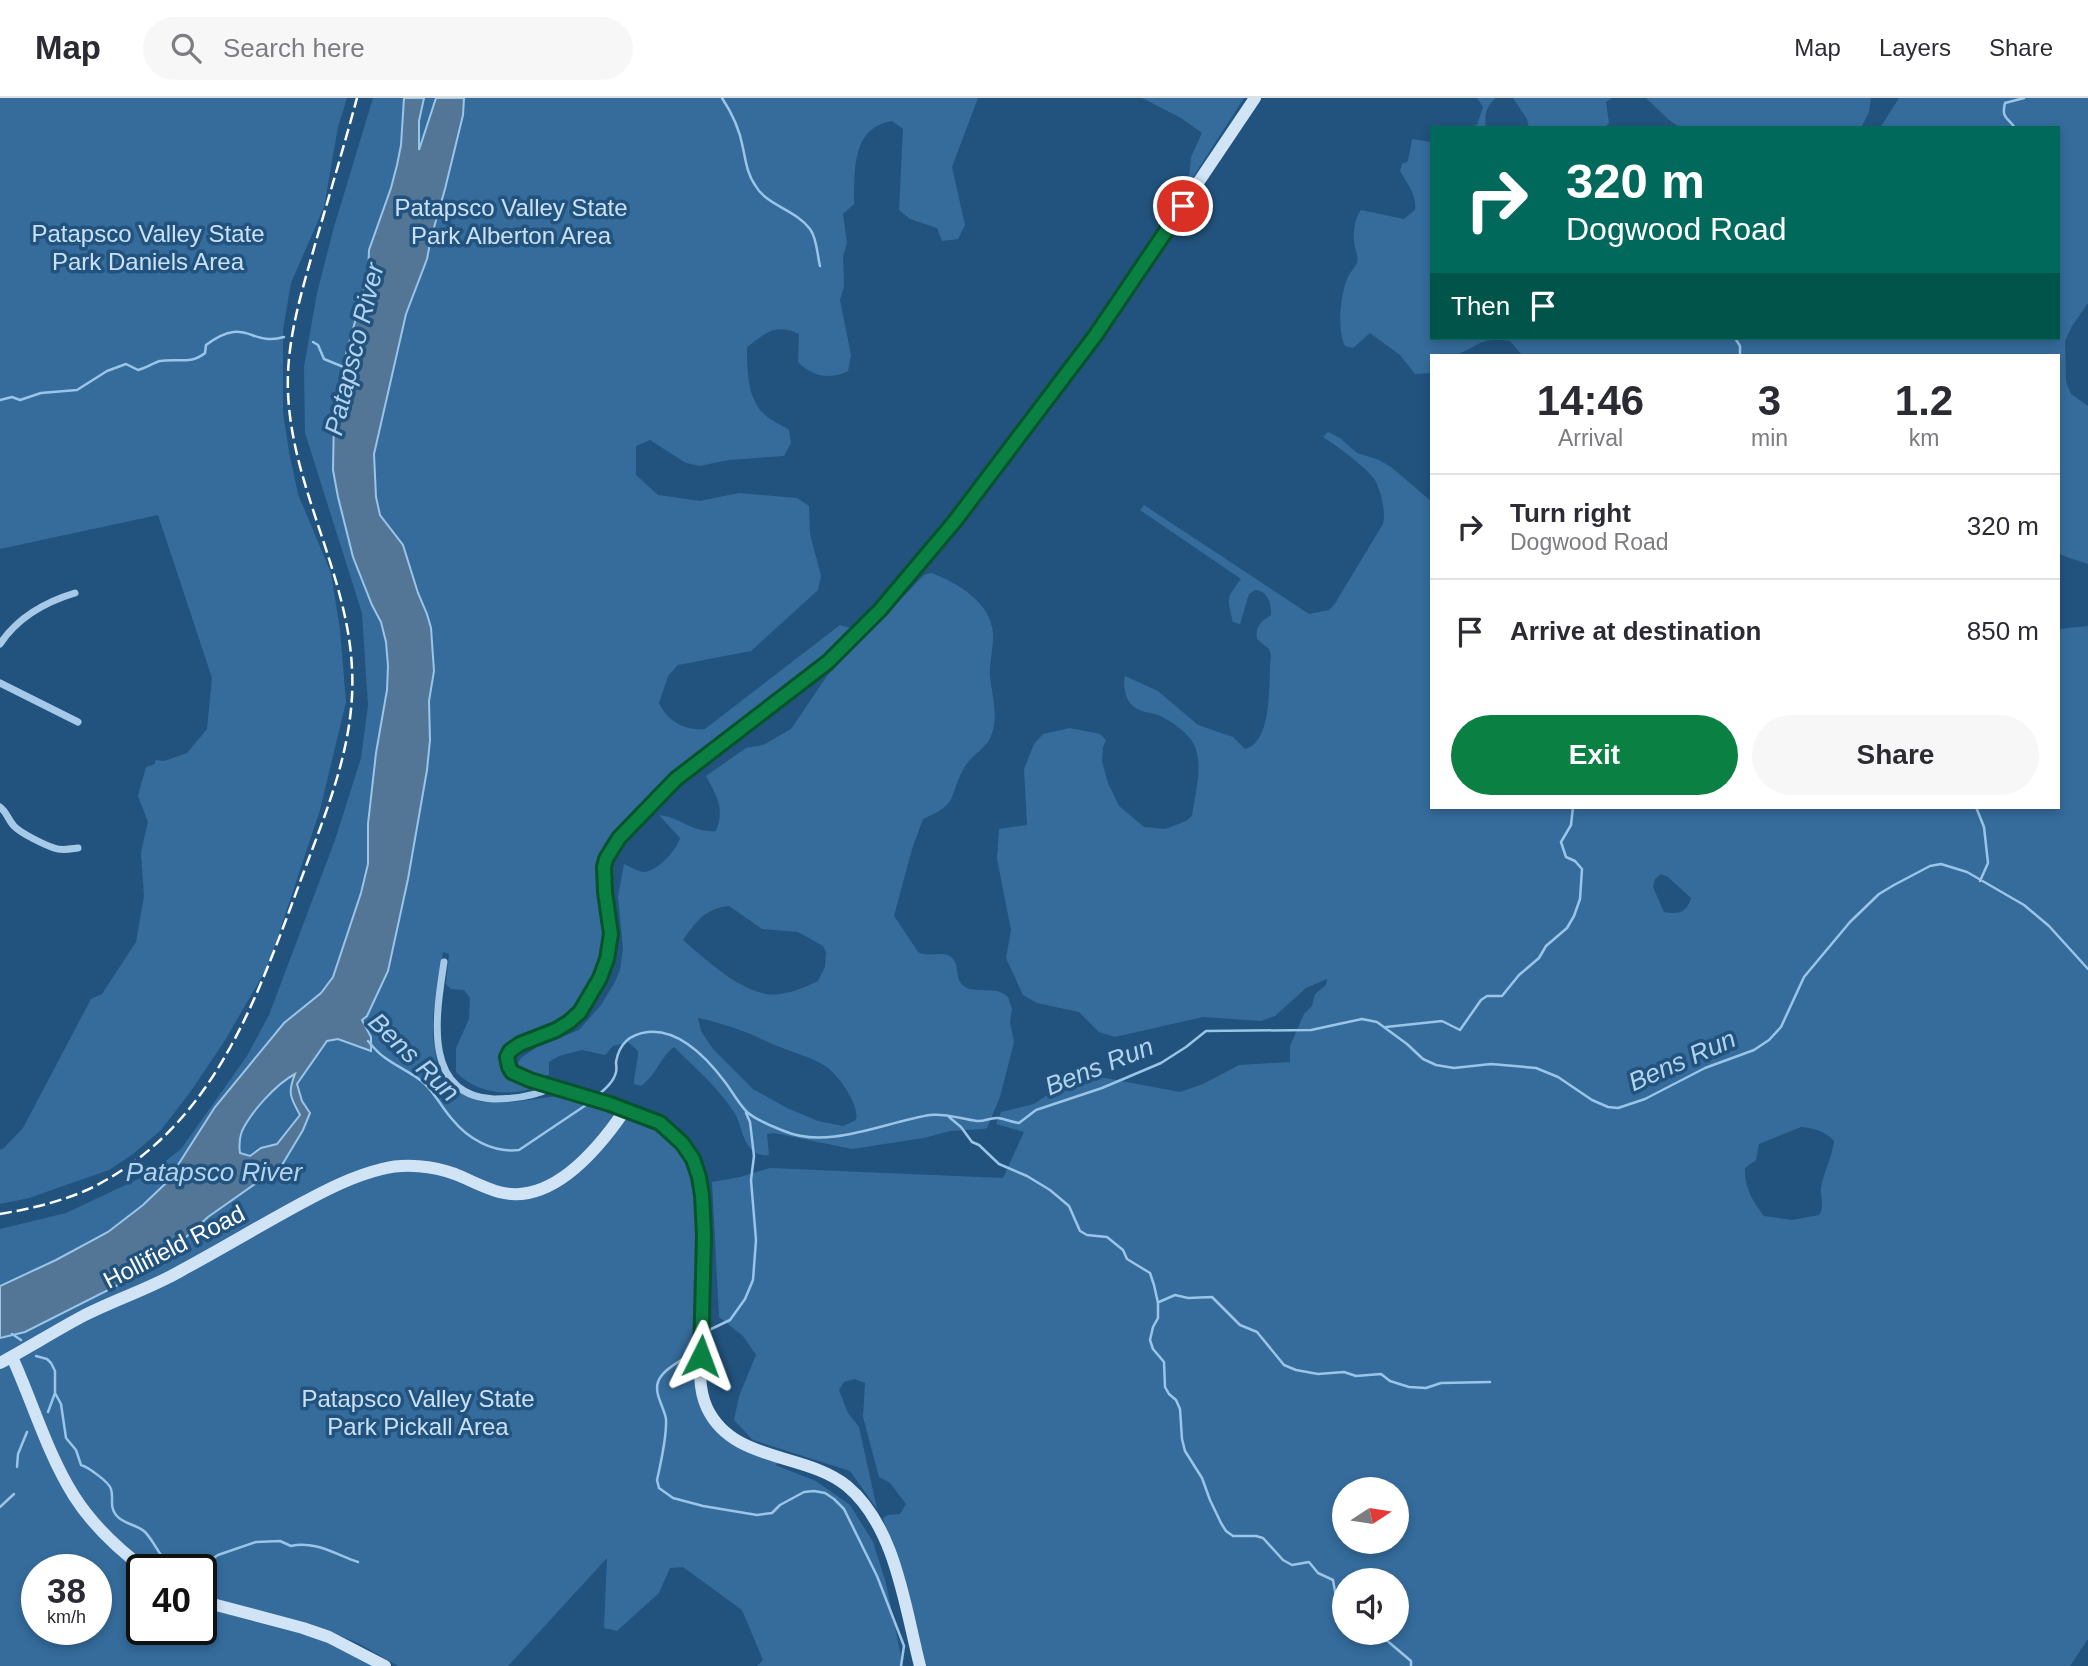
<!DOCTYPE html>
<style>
body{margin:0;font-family:Helvetica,sans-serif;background:#f7f7f7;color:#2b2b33;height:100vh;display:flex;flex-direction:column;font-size:26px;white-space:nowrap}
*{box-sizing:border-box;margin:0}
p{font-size:23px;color:#7c7c81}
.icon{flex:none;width:38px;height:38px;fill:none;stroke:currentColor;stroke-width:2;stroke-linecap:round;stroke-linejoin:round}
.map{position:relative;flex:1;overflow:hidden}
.drawer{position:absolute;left:1430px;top:256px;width:630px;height:455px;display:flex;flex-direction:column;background:#fff;border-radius:0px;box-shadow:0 4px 10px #0003}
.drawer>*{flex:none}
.top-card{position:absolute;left:1430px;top:28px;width:630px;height:214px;border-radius:0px;box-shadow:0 4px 10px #0003;background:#00695c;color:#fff;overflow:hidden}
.needle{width:46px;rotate:78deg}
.fabs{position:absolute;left:1332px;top:1379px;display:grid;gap:14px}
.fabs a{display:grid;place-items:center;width:77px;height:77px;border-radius:50%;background:#fff;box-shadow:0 4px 10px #0003;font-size:35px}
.speed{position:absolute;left:21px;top:1456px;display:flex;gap:14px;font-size:35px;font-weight:700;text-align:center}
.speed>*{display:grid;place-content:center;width:91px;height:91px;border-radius:50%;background:#fff;box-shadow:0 4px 10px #0003;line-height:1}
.speed small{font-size:18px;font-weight:400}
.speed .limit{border:4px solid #111;border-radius:10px;background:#fff;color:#111}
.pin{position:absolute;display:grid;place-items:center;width:60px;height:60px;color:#fff;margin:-30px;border:4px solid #fff;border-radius:50%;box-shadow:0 2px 7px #0007}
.me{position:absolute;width:77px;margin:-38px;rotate:3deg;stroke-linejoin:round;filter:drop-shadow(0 0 5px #0008)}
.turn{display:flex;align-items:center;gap:24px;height:147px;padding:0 21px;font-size:32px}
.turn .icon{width:91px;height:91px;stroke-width:2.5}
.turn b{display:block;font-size:49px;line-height:60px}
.then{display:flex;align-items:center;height:66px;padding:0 21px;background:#0003;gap:14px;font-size:26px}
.eta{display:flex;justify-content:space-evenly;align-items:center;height:119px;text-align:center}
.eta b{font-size:42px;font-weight:700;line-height:49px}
.action{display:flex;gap:14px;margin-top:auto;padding:14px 21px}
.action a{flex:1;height:80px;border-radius:42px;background:#0b8043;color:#fff;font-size:28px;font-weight:700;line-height:80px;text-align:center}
.action a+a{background:#f7f7f7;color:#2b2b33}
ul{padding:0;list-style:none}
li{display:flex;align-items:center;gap:21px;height:105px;padding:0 21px;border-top:2px solid #e1e1e2}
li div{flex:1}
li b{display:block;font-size:26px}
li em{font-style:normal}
header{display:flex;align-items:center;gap:42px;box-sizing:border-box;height:98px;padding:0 35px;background:#fff;border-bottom:2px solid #e1e1e2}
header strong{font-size:33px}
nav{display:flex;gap:38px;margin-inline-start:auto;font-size:24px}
.search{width:490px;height:63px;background:#f7f7f7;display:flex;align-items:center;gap:18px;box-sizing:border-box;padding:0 24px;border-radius:38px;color:#7c7c81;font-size:26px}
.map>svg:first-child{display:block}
.green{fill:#356c9c;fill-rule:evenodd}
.water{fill:#537696;stroke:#9ac5e8;stroke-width:2;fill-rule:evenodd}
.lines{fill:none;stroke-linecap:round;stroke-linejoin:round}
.stream{stroke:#9ac5e8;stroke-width:2.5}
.street{stroke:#a6c9e7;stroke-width:7}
.secondary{stroke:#d0e4f6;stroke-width:12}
.rail{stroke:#fff;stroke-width:2.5;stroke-dasharray:12 5;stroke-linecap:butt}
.route-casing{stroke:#07532c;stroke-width:18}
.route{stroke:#0b8043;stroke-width:12}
.labels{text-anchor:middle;stroke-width:7;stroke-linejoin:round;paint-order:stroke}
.park-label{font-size:24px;fill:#cae1f5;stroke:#22537e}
.street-label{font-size:24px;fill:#fff;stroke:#22537e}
.water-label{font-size:26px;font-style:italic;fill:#b2d3ee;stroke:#22537e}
</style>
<header>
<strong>Map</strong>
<div class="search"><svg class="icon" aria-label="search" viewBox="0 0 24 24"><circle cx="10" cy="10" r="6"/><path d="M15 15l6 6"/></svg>Search here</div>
<nav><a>Map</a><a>Layers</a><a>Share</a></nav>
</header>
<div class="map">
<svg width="2088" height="1568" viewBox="0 0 2088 1568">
<rect width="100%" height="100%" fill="#22537e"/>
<path class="green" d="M 0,0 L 347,0 L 338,29 L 324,109 L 291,185 L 283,232 L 283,314 L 289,354 L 298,396 L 331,475 L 340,532 L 346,604 L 320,712 L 268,868 L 224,944 L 191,993 L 161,1032 L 133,1056 L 109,1072 L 29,1100 L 0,1106 L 0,1052 L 4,1050 L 23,1030 L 91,901 L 102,896 L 136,844 L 144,798 L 141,754 L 148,724 L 138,698 L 146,669 L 155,666 L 155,662 L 164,663 L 187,655 L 207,631 L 212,580 L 158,417 L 0,451 Z
M 373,0 L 978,0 L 952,69 L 965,127 L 958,141 L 942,143 L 937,130 L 910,121 L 899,112 L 903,31 L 892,23 C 851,30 855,72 854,106 L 843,116 L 847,145 L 843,159 L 844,188 L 840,202 L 851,257 L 848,273 C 830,282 813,279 798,264 L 799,236 C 775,225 766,235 747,249 C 747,271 747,301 765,317 C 772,323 782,327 789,332 L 791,345 L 784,358 L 728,362 L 700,368 L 686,365 L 650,342 L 636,348 L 636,377 L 658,397 L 700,403 L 739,395 L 797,400 L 809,408 L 810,436 L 821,478 L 818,492 L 751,553 L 678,567 L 668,578 L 659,605 C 667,623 685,633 705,631 L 840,527 L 854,531 L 826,561 L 727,636 L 607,750 L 606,847 L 587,896 L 567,921 L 503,958 L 537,989 C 510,999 477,996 456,974 L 456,950 L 469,921 L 470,900 L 464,892 L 451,891 L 446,886 L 449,856 L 443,854 L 433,919 L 433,939 L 437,963 L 446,982 L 458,994 L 482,1004 L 514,1004 L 565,997 L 642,1022 L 680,1046 L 695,1079 L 699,1138 L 696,1280 L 724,1339 L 740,1351 L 779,1365 L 775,1367 L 816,1383 L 850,1407 L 873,1444 L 886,1485 L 903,1568 L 757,1568 L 763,1562 L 742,1512 L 683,1469 L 670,1470 L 659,1495 L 617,1533 L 604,1530 L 607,1460 L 508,1568 L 398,1568 L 358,1545 L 308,1525 L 229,1506 L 201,1497 L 201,1472 L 142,1472 L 142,1531 L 201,1531 L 201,1508 L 248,1522 L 325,1542 L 373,1568 L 0,1568 L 0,1131 L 66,1115 L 149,1076 L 181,1051 L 247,958 L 269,917 L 335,742 L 361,660 L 368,607 L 362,515 L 305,335 L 304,269 L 317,195 L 334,129 ZM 37,1472 L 96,1472 L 96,1531 L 37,1531 Z
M 1142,0 L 1244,0 L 1175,107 L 1189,80 L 1191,59 L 1202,35 L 1181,20 Z
M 1477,0 L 1496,0 C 1486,8 1484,17 1486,30 L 1464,30 L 1477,27 L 1483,9 Z
M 1513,0 L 1612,0 L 1606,4 L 1609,25 L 1604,30 L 1529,30 L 1527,21 Z
M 1646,0 L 1871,0 L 1869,14 L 1861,30 L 1681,30 L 1669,22 Z
M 1899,0 L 2088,0 L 2088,205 L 2072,228 L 2065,243 L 2066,284 L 2071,296 L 2088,308 L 2088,466 L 2064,458 L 2058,455 L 2058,257 L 1522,257 L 1510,243 C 1480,238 1479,249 1455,257 C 1448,259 1439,257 1432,257 L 1431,275 L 1415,276 L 1400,257 L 1370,235 L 1353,250 L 1345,248 C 1337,232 1340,196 1348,179 C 1350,174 1355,170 1357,165 C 1359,157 1354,150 1354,143 C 1353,133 1355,120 1361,112 L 1404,121 L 1415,112 C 1417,97 1407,85 1400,73 L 1402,66 L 1408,63 L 1412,41 L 1431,44 L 1432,240 L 2058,240 L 2058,30 L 1880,30 Z
M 1328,334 L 1340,340 L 1357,355 L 1379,362 L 1391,369 L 1431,403 L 1432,709 L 2058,709 L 2058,531 L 2088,528 L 2088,1541 L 2070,1568 L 926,1568 L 883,1420 L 888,1417 L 900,1416 L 906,1406 L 890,1385 L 879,1379 L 863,1319 L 865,1285 L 855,1281 L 844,1284 L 839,1292 L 848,1315 L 859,1329 L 877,1411 L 850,1373 L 753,1342 L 734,1322 L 739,1298 L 756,1257 L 743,1238 L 719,1219 L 712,1084 L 740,1079 L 770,1070 L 1003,1080 L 1024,1034 L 996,1026 L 1001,1014 L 1034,1006 L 1065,985 L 1073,974 L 1180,994 L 1203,986 L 1239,967 L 1290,964 L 1290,948 L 1304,916 L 1312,908 L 1315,896 L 1326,887 L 1327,881 L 1306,890 L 1275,918 L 1261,923 L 1203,919 L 1115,939 L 1099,934 L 1079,914 L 1037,905 L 1023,897 L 1006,860 L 1011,832 L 997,761 L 999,731 L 1027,727 L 1024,671 L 1034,646 L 1043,636 L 1070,630 L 1100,636 L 1106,642 L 1103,649 L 1102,663 L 1108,685 L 1119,708 L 1144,729 L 1165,731 L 1186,723 L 1192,718 C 1195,695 1205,664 1192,643 C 1184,632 1170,622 1158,617 C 1150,614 1139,614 1133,608 C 1125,602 1123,587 1125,578 L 1158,593 L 1198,627 L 1233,639 L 1245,651 C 1274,644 1268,581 1271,557 L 1269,551 L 1257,541 C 1255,528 1261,524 1271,517 C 1272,506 1268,493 1255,492 L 1249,496 L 1240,526 L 1233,524 C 1227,499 1226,501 1241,481 L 1140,412 L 1144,407 L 1309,516 L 1329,512 L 1334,507 L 1383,426 C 1386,414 1381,393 1375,382 C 1367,370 1336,347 1323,339 ZM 1661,776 L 1668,779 L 1691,800 C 1687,814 1679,817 1664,814 L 1653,789 L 1655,781 ZM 1801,1029 C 1814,1030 1825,1033 1834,1043 C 1832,1060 1824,1073 1821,1089 C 1820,1099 1825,1108 1819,1117 L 1792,1122 L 1764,1118 C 1753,1104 1744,1089 1745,1070 L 1756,1062 L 1759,1046 ZM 1344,1391 L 1396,1391 L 1396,1444 L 1344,1444 ZM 1344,1482 L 1396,1482 L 1396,1535 L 1344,1535 Z
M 931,475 C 957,484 991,505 993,535 C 994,549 989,564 990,578 C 992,598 1000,623 989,642 C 983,652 970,659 964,670 C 947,701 961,704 923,721 L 912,751 L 894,818 L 918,854 C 928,860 942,852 951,859 C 961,865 953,882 965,889 C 978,896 995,887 1008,899 L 1012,911 L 1010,924 L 1014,944 L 1000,999 L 987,1030 L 983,1031 L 950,1033 L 924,1040 L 852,1051 L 774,1035 L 767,1036 L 769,1057 C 762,1058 754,1056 750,1050 C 741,1039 741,1025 734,1014 C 718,989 695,970 674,949 C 660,959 656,978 641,988 L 634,986 C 634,975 638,964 638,953 L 628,944 L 613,948 L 605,957 L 582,952 L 559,958 L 549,964 L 549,977 L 536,979 L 519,971 L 518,965 L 521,960 L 537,949 L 579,932 L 601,907 L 615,884 L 620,872 L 623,850 L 618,799 L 624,766 C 630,769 639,774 645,774 C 658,772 677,752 680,740 L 659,717 C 683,720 691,735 716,733 C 725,709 717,699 706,678 L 746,650 L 763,647 L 791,631 L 827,578 L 924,477 ZM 729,808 L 762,831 L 798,834 L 823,848 L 826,854 L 825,869 L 818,883 C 804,890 782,899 766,896 C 734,889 708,863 683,842 C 696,824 705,810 729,808 ZM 698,920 C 713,923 730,928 745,934 C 757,938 768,945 780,949 C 795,955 811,959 825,968 C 838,976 860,1007 856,1022 L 843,1028 L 818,1023 L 787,1010 L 753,991 L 713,951 L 701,933 Z"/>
<path class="water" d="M 404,0 L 424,0 L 419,23 L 419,52 L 436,0 L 464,0 L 463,17 L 445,91 L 431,140 L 427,161 L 406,216 L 374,356 L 376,399 L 380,417 L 403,447 L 418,495 L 427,516 L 431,530 L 434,573 L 429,603 L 430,642 L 427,672 L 408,781 L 388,873 L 367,918 L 362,922 L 371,939 L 371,953 L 338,941 L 327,943 L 297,986 L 302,1003 L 310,1015 L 303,1032 L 282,1067 L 208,1119 L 185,1140 L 140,1176 L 25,1234 L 0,1240 L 0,1188 L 56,1162 L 108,1134 L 143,1107 L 167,1084 L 215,1009 L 284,925 L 321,895 L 333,879 L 361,795 L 368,766 L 368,726 L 376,655 L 387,592 L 388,568 L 386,544 L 381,524 L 372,507 L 353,459 L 338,399 L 333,372 L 334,318 L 346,256 L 368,177 L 369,152 L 391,90 L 397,67 L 401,47 ZM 295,976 C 287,996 291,1000 300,1017 L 277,1046 L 261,1050 L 250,1058 L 240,1055 C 239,1048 239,1041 242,1033 C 251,1014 276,986 295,976 Z"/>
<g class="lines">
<path class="stream" d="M 722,0 C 732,15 740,33 743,50 C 746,64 747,75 755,87 C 767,108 795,111 810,131 C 817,140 817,156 820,168
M 2015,30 C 2008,19 2001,21 2005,5 L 2024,0
M 1735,240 L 1740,248 L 1740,256
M 313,244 L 318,247 L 324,261 L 346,270
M 0,302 L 12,299 L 20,302 L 41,295 L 77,292 L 107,273 L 126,266 L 138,272 C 146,270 153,265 160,263 C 176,260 191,267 205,255 L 206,247 C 246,217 250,249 284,239
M 1976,709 L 1984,729 L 1988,765 L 1980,783
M 1386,929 L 1442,923 L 1460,932 L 1481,902 L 1487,898 L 1502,898 L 1519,877 L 1539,860 L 1546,848 L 1567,830 L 1574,818 L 1580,801 L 1582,771 L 1575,763 L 1566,759 L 1561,744 L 1571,727 L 1573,709
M 368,943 C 373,949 378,955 384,959 C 397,969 413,975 425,986 C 436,997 442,1010 452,1021 C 468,1041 493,1055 519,1052 L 589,1005
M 596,999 C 604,992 614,984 616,974 C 617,971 616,967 616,964 C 619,946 630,936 648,934 C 679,931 707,960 725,984 C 732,993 738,1005 747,1014 C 757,1023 772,1028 784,1033 C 828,1052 885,1024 930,1017 C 946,1015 961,1021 977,1023 C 984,1024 991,1019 998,1020 C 1005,1021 1011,1024 1019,1025 L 1036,1012 L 1102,990 L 1161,965 L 1186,949 L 1206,933 L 1311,932 L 1362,921 L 1377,924 L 1407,946 L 1423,961 L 1436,967 L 1454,970 L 1491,966 L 1536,970 L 1558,979 L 1592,1002 L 1608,1009 L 1618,1010 L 1645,1001 L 1705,970 L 1754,952 L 1769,942 L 1781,929 L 1804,879 L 1850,824 L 1879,796 L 1894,787 L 1930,768 L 1941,766 L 1967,774 L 2024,807 L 2049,828 L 2088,871
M 949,1019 L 961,1029 L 972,1044 L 979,1047 L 999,1066 L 1027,1078 L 1050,1092 L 1069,1108 L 1080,1133 L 1087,1137 L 1107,1139 L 1123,1152 L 1127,1161 L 1150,1175 L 1154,1187 L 1158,1205 L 1158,1220 L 1153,1229 L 1150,1242 L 1153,1251 L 1164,1264 L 1165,1289 L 1169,1296 L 1176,1302 L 1180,1311 L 1182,1341 L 1185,1353 L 1202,1380 L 1210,1402 L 1221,1425 L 1226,1433 L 1233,1438 L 1256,1438 L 1263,1440 L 1283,1462 L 1292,1467 L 1309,1464 L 1318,1475 L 1333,1482 L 1336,1499 L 1344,1506
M 1159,1204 L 1175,1197 L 1188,1200 L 1212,1199 L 1240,1227 L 1257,1234 L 1284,1267 L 1296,1272 L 1318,1276 L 1344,1274 L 1356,1278 L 1381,1276 L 1390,1283 L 1409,1289 L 1426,1290 L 1441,1285 L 1490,1284
M 707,1233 L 730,1222 L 745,1201 L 753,1182 L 756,1142 L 751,1082 L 754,1058 L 750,1024 L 746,1015
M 12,1236 L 21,1242
M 697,1236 L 693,1240 L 687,1258 C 678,1265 662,1272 658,1284 C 654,1296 664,1309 666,1321 C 667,1339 661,1364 657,1382 L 659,1390 L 673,1400 L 703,1408 L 757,1417 L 772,1415 L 780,1407 L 804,1394 L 814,1393 L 825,1395 L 834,1401 L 844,1411 L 877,1478 L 904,1548 L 901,1568
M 36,1258 L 47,1261 L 51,1265 L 55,1273 L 55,1295 L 61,1306 L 66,1340 L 76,1352 L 81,1367 C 88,1369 109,1384 111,1391 C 114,1401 109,1408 116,1417 C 124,1427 137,1426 145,1434 C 151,1440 156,1450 161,1457 L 197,1467 L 209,1463 L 218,1457 L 256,1444 L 280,1443 L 291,1448 C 314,1442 337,1457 358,1464
M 48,1314 L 55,1295
M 17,1369 L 18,1356 L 27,1334
M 0,1409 L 14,1396
M 1378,1535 L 1411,1563 L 1411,1568"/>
<path class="street" d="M 0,546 C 18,519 45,504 75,495
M 0,585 L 78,624
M 0,709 C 7,714 8,722 14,728 C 20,735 45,747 54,750 C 62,753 70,751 78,750
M 444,864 C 437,912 420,998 494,1001 C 514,1001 534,999 552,989"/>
<path class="secondary" d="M 12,1259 C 33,1305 47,1355 74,1398 C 93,1428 118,1451 146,1472
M 0,1265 C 28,1250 55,1233 83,1218 C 116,1201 152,1190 184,1171 C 223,1150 261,1127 300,1106 C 326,1092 353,1078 382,1071 C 405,1065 433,1068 455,1076 C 470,1082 484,1090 499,1094 C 552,1108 599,1050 625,1012
M 201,1503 L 303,1530 L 329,1539 L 385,1568
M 920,1568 C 905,1510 896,1429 847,1388 C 805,1354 733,1365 707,1310 C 695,1284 702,1253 703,1225 C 703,1183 704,1140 702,1097 C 696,1058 681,1035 644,1018 L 518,977 L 509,969 L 507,959 L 510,953 L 520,945 L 556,932 L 569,924 L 580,913 L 600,880 L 607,861 L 611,836 L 605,794 L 604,769 L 610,752 L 619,740 L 675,681 L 828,564 L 880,512 L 955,423 L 1095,238 L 1255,0"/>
<path class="rail" d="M 0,1116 C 29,1111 60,1104 87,1092 C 215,1031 257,899 303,776 C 328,709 356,643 352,570 C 347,468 284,378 288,275 C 290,229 304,186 316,143 C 330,95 344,48 357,0"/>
</g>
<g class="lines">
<g class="route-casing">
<path id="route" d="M 701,1258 L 704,1137 L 702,1097 L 699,1079 L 693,1061 L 682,1045 L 660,1025 L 610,1006 L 530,982 L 512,974 L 509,969 L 507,959 L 510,953 L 520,946 L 556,932 L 569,924 L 580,914 L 600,880 L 607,861 L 611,836 L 605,794 L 604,769 L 606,761 L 619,740 L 676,681 L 828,564 L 880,512 L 955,423 L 1095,238 L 1183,108"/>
</g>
<use href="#route" class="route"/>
</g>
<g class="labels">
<g class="park-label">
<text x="511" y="118">Patapsco Valley State<tspan x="511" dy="28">Park Alberton Area</tspan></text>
<text x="148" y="144">Patapsco Valley State<tspan x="148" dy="28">Park Daniels Area</tspan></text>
<text x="418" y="1309">Patapsco Valley State<tspan x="418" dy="28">Park Pickall Area</tspan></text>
</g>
<g class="street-label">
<text transform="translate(174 1149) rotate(-27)" y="8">Hollifield Road</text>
</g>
<g class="water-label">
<text transform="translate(354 251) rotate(-76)" y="9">Patapsco River</text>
<text transform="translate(414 959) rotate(44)" y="9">Bens Run</text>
<text transform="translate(1682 962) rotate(-24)" y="9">Bens Run</text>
<text transform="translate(1099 968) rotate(-22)" y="9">Bens Run</text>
<text x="214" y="1083">Patapsco River</text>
</g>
</g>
</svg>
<div class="fabs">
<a><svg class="needle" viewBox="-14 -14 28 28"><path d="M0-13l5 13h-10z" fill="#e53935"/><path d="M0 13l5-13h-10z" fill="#7c7c81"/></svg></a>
<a><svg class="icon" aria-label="sound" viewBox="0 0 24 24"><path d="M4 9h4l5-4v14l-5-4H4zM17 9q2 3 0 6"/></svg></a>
</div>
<div class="speed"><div>38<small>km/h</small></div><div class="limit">40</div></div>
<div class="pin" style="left:1183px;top:108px;background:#d93025"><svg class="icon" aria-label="arrive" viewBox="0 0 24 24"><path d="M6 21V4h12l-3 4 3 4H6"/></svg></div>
<svg class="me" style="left:701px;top:1258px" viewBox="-20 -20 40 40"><path d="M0-17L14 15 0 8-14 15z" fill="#0b8043" stroke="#fff" stroke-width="4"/></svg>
<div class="top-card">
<div class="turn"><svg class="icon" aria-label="right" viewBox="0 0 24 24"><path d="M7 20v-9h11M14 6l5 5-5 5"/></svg><div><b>320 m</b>Dogwood Road</div></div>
<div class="then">Then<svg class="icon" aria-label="arrive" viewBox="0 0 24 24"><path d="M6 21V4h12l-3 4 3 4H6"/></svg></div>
</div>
<section class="drawer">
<div class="eta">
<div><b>14:46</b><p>Arrival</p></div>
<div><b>3</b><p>min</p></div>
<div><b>1.2</b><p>km</p></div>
</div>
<ul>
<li><svg class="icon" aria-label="right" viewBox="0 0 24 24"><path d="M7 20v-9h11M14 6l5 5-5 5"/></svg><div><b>Turn right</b><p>Dogwood Road</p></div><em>320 m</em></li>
<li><svg class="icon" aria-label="arrive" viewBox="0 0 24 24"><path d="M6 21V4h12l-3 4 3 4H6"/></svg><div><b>Arrive at destination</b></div><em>850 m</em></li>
</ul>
<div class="action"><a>Exit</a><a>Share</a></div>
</section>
</div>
